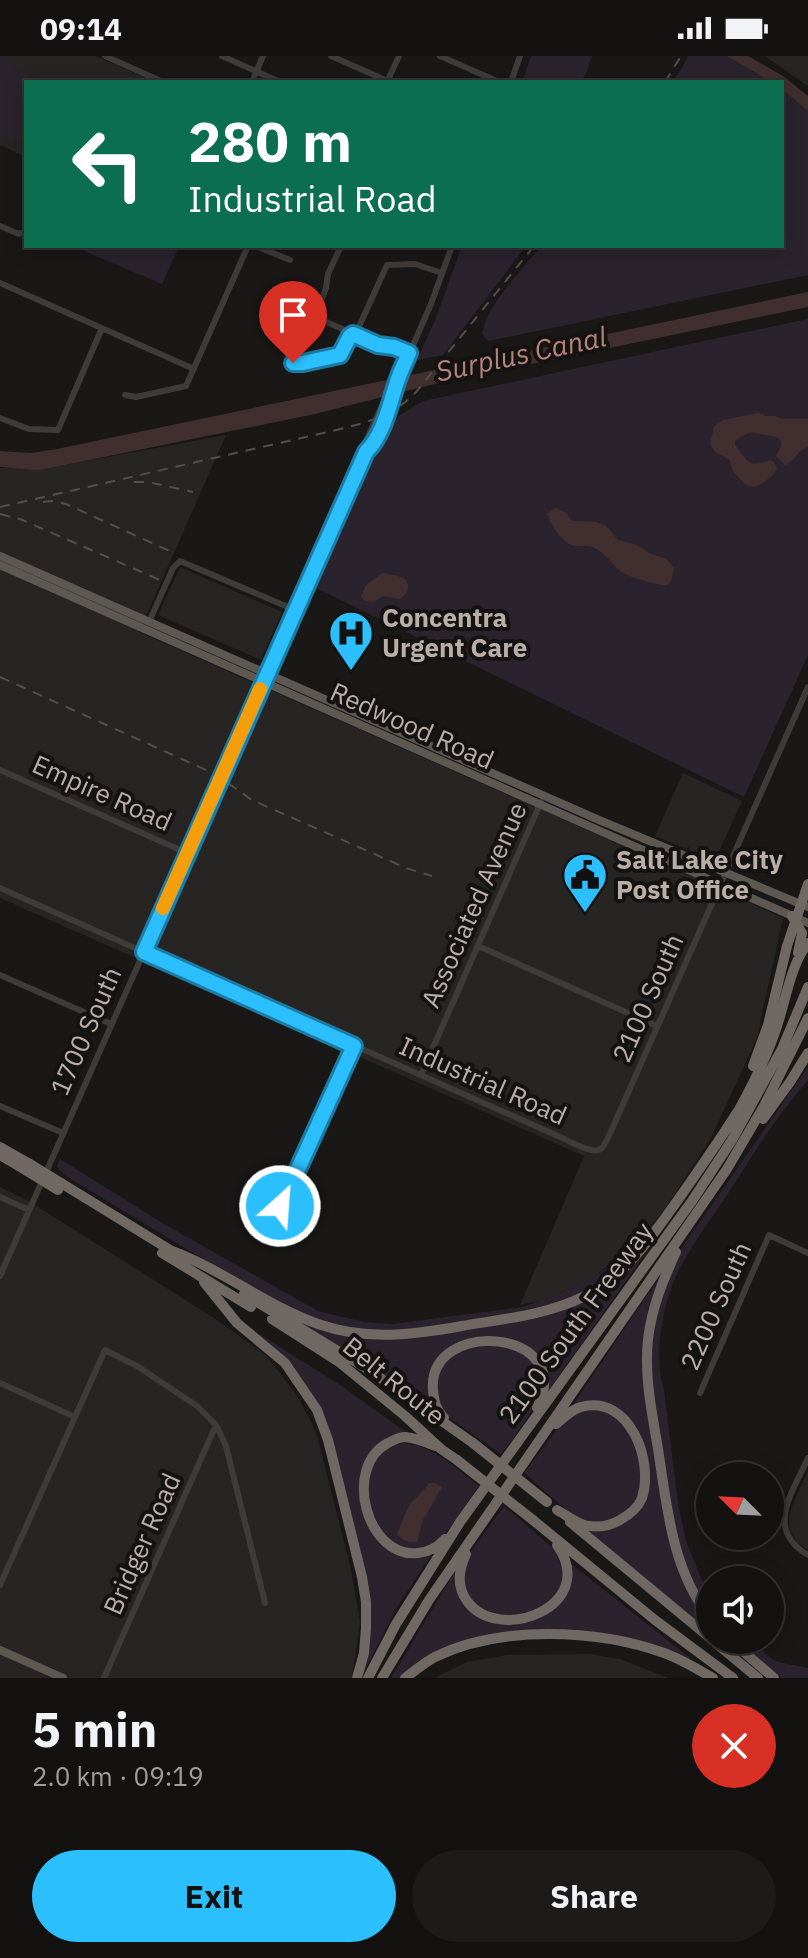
<!DOCTYPE html>
<meta charset="utf-8">
<style>
body{margin:0;font-family:"IBM Plex Sans",sans-serif;background:#1c1b1a;color:#f1f3f6;height:100vh;display:flex;flex-direction:column;font-size:30px;white-space:nowrap}
*{box-sizing:border-box;margin:0}
p{font-size:26px;color:#9d9e9f}
.icon{flex:none;width:44px;height:44px;fill:none;stroke:currentColor;stroke-width:2;stroke-linecap:round;stroke-linejoin:round}
.map{position:relative;height:1622px;overflow:hidden}
.drawer{display:flex;flex-direction:column;background:#131211;flex:1}
.drawer>*{flex:none}
.hud{position:absolute;left:24px;top:24px;width:760px;height:168px;border-radius:0px;box-shadow:0 4px 20px #0003,0 0 0 2px #323231;background:#0b6e4f;color:#fff;overflow:hidden}
.needle{width:52px;rotate:294deg}
.fabs{position:absolute;left:696px;top:1406px;display:grid;gap:16px}
.fabs a{display:grid;place-items:center;width:88px;height:88px;border-radius:50%;background:#131211;box-shadow:0 4px 20px #0003,0 0 0 2px #323231;font-size:40px}
.pin{position:absolute;display:grid;place-items:center;width:68px;height:68px;color:#fff;margin:-82px -34px;border-radius:50% 50% 50% 0;rotate:-45deg;box-shadow:0 0 8px #0007}
.pin .icon{rotate:45deg}
.me{position:absolute;width:88px;margin:-44px;rotate:26deg;stroke-linejoin:round;filter:drop-shadow(0 0 6px #0008)}
.turn{display:flex;align-items:center;gap:28px;height:168px;padding:0 32px;font-size:36px}
.turn .icon{width:104px;height:104px;stroke-width:2.5}
.turn b{display:block;font-size:56px;line-height:68px}
.round{display:grid;place-items:center;flex:none;width:84px;height:84px;border-radius:42px;background:#1c1b1a}
.headline{display:flex;align-items:center;justify-content:space-between;height:136px;padding:0 32px}
h1{font-size:48px;font-weight:800;line-height:60px}
.button{display:flex;gap:16px;margin-top:auto;padding:16px 32px}
.button a{flex:1;height:92px;border-radius:48px;background:#2bbffd;color:#111;font-size:32px;font-weight:800;line-height:92px;text-align:center}
.button a+a{background:#1c1b1a;color:#f1f3f6}
.status{display:flex;justify-content:space-between;align-items:center;height:56px;padding:0 40px;background:#131211;direction:ltr}
.status svg{height:22px;fill:currentColor}
.map>svg:first-child{display:block}
.built{fill:#262523}
.green{fill:#2a232d}
.water{fill:#402f2e}
.lines{fill:none;stroke-linecap:round;stroke-linejoin:round}
.minor{stroke:#3e3b38;stroke-width:6}
.major{stroke:#5e5853;stroke-width:8}
.highway{stroke:#706863;stroke-width:10}
.rail{stroke:#544e4b;stroke-width:2;stroke-dasharray:10 8;stroke-linecap:butt}
.highway-bridge{stroke:#706863;stroke-width:10}
.route-casing{stroke:#1c7ca4;stroke-width:20}
.route{stroke:#2bbffd;stroke-width:14}
.slow{stroke:#f59e0b;stroke-width:14}
.labels{text-anchor:middle;stroke-width:8;stroke-linejoin:round;paint-order:stroke}
.poi-label{font-size:26px;font-weight:bold;fill:#baaea8;stroke:#141312;text-anchor:start}
.street-label{font-size:26px;fill:#baaea8;stroke:#141312}
.water-label{font-size:28px;font-style:italic;fill:#b7837d;stroke:#141312}
</style>
<div class="status"><b>09:14</b><svg viewBox="0 0 49 12"><path d="M0 12V9h3v3zM5 12V6h3v6zM10 12V3h3v9zM15 12V0h3v12zM26 1h20v11H26zM47 4h2v5h-2z"/></svg></div>
<div class="map">
<svg width="808" height="1622" viewBox="0 0 808 1622">
<rect width="100%" height="100%" fill="#191817"/>
<path class="built" d="M 0,0 L 95,0 L 155,26 L 26,26 L 26,101 L 0,89 Z
M 765,0 L 808,0 L 808,30 L 792,19 Z
M 226,379 L 139,576 L 707,827 L 783,862 L 757,982 L 711,1082 L 665,1153 L 631,1191 L 595,1220 L 547,1243 L 520,1249 L 584,1100 L 0,842 L 0,412 L 48,412 Z
M 180,511 L 282,556 L 261,604 L 158,559 Z
M 683,717 L 742,745 L 715,804 L 689,794 L 690,789 L 687,793 L 655,780 Z
M 0,1131 L 27,1144 L 214,1262 L 266,1299 L 298,1341 L 316,1376 L 350,1509 L 360,1565 L 352,1622 L 0,1622 Z
M 808,1415 L 808,1494 L 797,1486 L 790,1474 L 789,1461 L 792,1450 Z
M 589,1598 L 620,1603 L 668,1622 L 434,1622 L 467,1606 L 507,1599 Z"/>
<path class="green" d="M 0,0 L 7,0 L 6,4 L 35,26 L 26,26 L 26,77 L 19,86 L 0,78 Z
M 531,0 L 592,0 L 586,18 L 580,26 L 522,26 Z
M 688,0 L 727,0 L 771,26 L 672,26 L 681,14 Z
M 782,33 L 808,55 L 808,219 L 488,285 L 482,278 C 487,248 522,214 541,190 L 782,190 Z
M 72,190 L 179,190 L 162,228 Z
M 462,190 L 526,190 L 443,299 L 417,304 L 436,262 Z
M 808,263 L 808,599 L 744,741 L 314,531 L 387,367 L 423,345 Z
M 808,1011 L 808,1024 C 779,1057 756,1093 733,1130 C 716,1156 697,1181 682,1208 C 664,1241 652,1298 664,1334 L 678,1447 L 686,1485 L 701,1522 L 710,1537 L 710,1559 L 682,1509 L 650,1329 L 652,1273 L 672,1209 L 685,1187 Z
M 60,1103 L 164,1168 L 318,1255 L 364,1266 L 393,1268 L 523,1251 L 560,1237 L 600,1217 L 634,1189 L 658,1162 L 660,1162 L 644,1185 L 603,1226 L 557,1249 L 413,1277 L 327,1270 L 238,1224 L 74,1125 L 63,1118 L 57,1110 Z
M 645,1198 L 545,1339 L 539,1304 L 497,1284 L 442,1300 L 433,1351 L 360,1303 L 275,1252 L 347,1279 L 525,1264 L 617,1223 Z
M 663,1216 L 646,1280 L 665,1465 L 710,1567 L 710,1579 L 589,1475 L 637,1456 L 644,1400 L 611,1351 L 570,1353 Z
M 256,1276 L 340,1329 L 410,1379 L 401,1381 L 364,1410 C 366,1426 366,1460 371,1474 C 380,1499 409,1503 431,1499 L 396,1553 L 361,1622 L 366,1539 L 315,1350 L 255,1278 Z
M 509,1290 C 517,1295 530,1301 535,1309 C 554,1337 517,1376 501,1398 L 448,1361 L 441,1352 L 436,1337 L 440,1312 L 463,1291 Z
M 594,1353 C 623,1360 636,1380 640,1410 C 640,1416 642,1423 641,1429 C 640,1437 635,1446 632,1454 L 600,1469 L 576,1462 L 524,1417 L 562,1367 L 575,1356 Z
M 402,1387 C 431,1387 457,1414 479,1430 L 441,1484 L 422,1495 L 396,1493 L 371,1463 L 367,1416 L 383,1395 Z
M 504,1450 L 554,1493 L 563,1515 L 560,1536 L 530,1560 L 490,1558 L 470,1545 L 462,1520 L 467,1501 Z
M 569,1506 L 690,1602 L 689,1604 L 645,1587 L 490,1579 L 401,1622 L 391,1622 L 457,1512 L 474,1556 C 497,1559 544,1574 556,1548 C 562,1535 565,1519 569,1506 Z
M 732,1584 L 750,1584 L 772,1603 L 778,1606 L 808,1612 L 808,1622 L 781,1622 L 759,1608 Z"/>
<path class="water" d="M 727,0 L 748,0 L 783,20 L 808,40 L 808,55 L 782,33 L 782,26 L 771,26 Z
M 808,236 L 808,251 L 430,329 L 315,358 L 50,412 L 38,414 L 0,411 L 0,395 L 31,397 L 57,393 Z
M 757,357 L 763,358 L 765,360 L 775,360 L 782,363 L 808,363 L 808,391 C 797,394 794,407 785,409 L 776,400 C 789,379 775,381 759,378 C 752,377 754,375 746,378 C 743,379 738,383 735,385 L 735,389 C 749,407 748,412 770,404 L 774,406 L 777,413 C 772,420 759,434 749,430 C 745,429 742,425 739,422 C 733,416 731,412 730,404 L 715,396 L 710,389 L 714,370 L 723,364 Z
M 555,452 L 567,457 L 571,464 L 574,465 L 596,466 L 606,470 L 618,484 L 637,489 L 651,498 L 667,503 L 674,512 C 671,535 666,530 649,526 C 637,522 625,521 616,511 C 609,504 602,495 593,491 C 587,489 580,491 574,490 C 563,487 550,469 547,458 Z
M 382,517 L 398,520 L 405,523 C 411,531 408,537 400,543 L 383,540 L 374,546 L 363,544 L 361,540 L 366,529 Z
M 430,1427 L 435,1427 L 442,1431 L 423,1464 L 417,1486 C 408,1487 403,1485 397,1478 L 409,1449 Z"/>
<g class="lines">
<path class="minor" d="M 105,0 L 163,26
M 222,0 L 280,26
M 331,0 L 390,26
M 440,0 L 499,26
M 252,26 L 263,0
M 387,26 L 399,0
M 511,26 L 520,0
M 0,170 L 19,178 L 26,175
M 256,190 L 290,204
M 341,190 L 328,218 L 326,232 L 316,258 L 320,263 L 378,289 L 394,291 L 409,297
M 0,227 L 194,313
M 293,307 L 303,307 L 342,298 L 350,280 L 357,275 L 387,209 L 415,208 L 442,217
M 125,339 L 136,341 L 186,330 L 248,190
M 0,362 L 29,373 L 58,374 L 102,272
M 366,396 C 382,380 390,352 395,331
M 149,566 L 173,512 L 180,505 L 295,554
M 0,714 L 187,797
M 0,832 L 558,1080 C 567,1084 590,1097 599,1094 C 604,1092 605,1087 608,1082 L 808,631
M 478,890 L 657,970
M 0,919 L 111,968
M 421,1019 L 541,746
M 0,1050 L 63,1077
M 0,1141 L 29,1154
M 276,1152 L 283,1146 L 354,990
M 0,1220 L 353,425 L 366,396 L 366,385 L 375,365 L 383,347 L 397,326 L 431,248 L 452,190
M 0,1327 L 75,1361
M 700,1337 L 769,1179 L 808,1197
M 808,1402 C 793,1436 764,1473 808,1499
M 0,1529 L 105,1294 L 137,1310 L 197,1350 L 216,1369 L 226,1390 L 265,1547
M 104,1622 L 216,1369"/>
<path class="major" d="M 0,500 L 599,764 L 808,851
M 0,509 L 808,867
M 0,1594 L 63,1622"/>
<path class="highway" d="M 792,860 L 802,877 L 798,897
M 753,1010 L 768,969 L 787,890
M 735,1061 C 750,1034 765,1005 775,976 C 785,949 790,909 808,887
M 763,1063 L 790,1026 L 808,997
M 0,1091 L 30,1108
M 0,1099 L 27,1115
M 61,1127 L 175,1197
M 172,1195 C 223,1214 267,1250 318,1268 C 367,1285 412,1279 462,1270 C 503,1263 547,1259 585,1240 C 628,1218 653,1179 680,1141 C 700,1112 720,1084 738,1055
M 676,1196 C 663,1224 652,1251 648,1283 C 644,1320 652,1357 658,1393 C 667,1451 672,1514 710,1562
M 162,1197 L 251,1251
M 204,1226 L 237,1267 L 285,1307 L 317,1354 L 328,1384 L 362,1521 L 366,1546 L 366,1572 L 364,1597 L 357,1622
M 244,1238 L 369,1314 L 473,1387
M 272,1263 L 339,1306 L 405,1360 L 441,1393 L 457,1404
M 444,1362 C 436,1354 434,1345 433,1334 C 427,1261 578,1272 537,1352
M 556,1368 C 563,1362 572,1353 581,1351 C 630,1338 654,1405 642,1442 C 638,1452 629,1459 620,1464 C 610,1470 597,1472 584,1469 C 575,1466 566,1459 557,1454
M 435,1390 C 426,1386 416,1382 405,1381 C 399,1381 394,1384 388,1387 C 342,1411 367,1503 418,1497 C 429,1496 438,1491 445,1483
M 533,1464 L 655,1564 L 733,1622
M 570,1466 L 710,1582
M 466,1498 C 459,1514 456,1529 467,1545 C 499,1589 600,1550 557,1489
M 712,1584 L 758,1622
M 730,1584 L 774,1622
M 368,1622 L 396,1568 L 460,1466 L 692,1145 L 732,1084 L 782,993 L 808,931
M 382,1622 L 429,1544 L 727,1113 L 764,1050 L 808,962
M 405,1622 C 415,1615 425,1606 435,1601 C 500,1569 597,1573 664,1597 C 681,1603 697,1613 713,1622"/>
<path class="rail" d="M 665,26 L 681,0
M 134,426 L 148,426 L 193,436
M 43,446 L 54,445 L 66,448 L 172,496
M 0,451 L 332,375 C 365,367 393,361 417,335 L 534,190
M 0,458 L 20,463 L 160,524
M 0,621 L 215,718 L 252,744 L 406,812 L 432,820"/>
<path class="highway-bridge" d="M 787,890 L 808,828
M 30,1108 L 61,1127
M 27,1115 L 58,1134
M 473,1387 L 547,1446
M 457,1404 L 533,1464"/>
</g>
<g class="lines">
<g class="route-casing">
<path id="route" d="M 280,1150 L 283,1146 L 354,990 L 144,896 L 366,396 C 384,378 389,350 397,326 C 400,316 405,307 409,297 L 394,291 L 378,289 L 353,278 L 350,280 L 340,299 L 303,307 L 293,307"/>
</g>
<use href="#route" class="route"/>
<path class="slow" d="M 163,852 L 260,633"/>
</g>
<defs>
<g id="hospital-pin" transform="scale(2.3)"><path d="M0 17L-7.5 6A9.5 9.5 0 1 1 7.5 6Z" fill="#2bbffd" stroke="#141312"/><path d="M-5-5h3v3.5h4V-5h3V5h-3V1.5h-4V5h-3Z" fill="#111"/></g>
<g id="civic-pin" transform="scale(2.3)"><path d="M0 17L-7.5 6A9.5 9.5 0 1 1 7.5 6Z" fill="#2bbffd" stroke="#141312"/><path d="M-.6-6.5H3V-4.5H.6V-3L4-1V1h2V6H-6V1h2V-1L-.6-3ZM-1.2 2.5V6h2.4V2.5Z" fill="#111"/></g>
</defs>
<g fill-rule="evenodd">
<use href="#hospital-pin" x="351" y="577"/>
<use href="#civic-pin" x="585" y="819"/>
</g>
<g class="labels">
<g class="poi-label">
<text x="382" y="571">Concentra<tspan x="382" dy="30">Urgent Care</tspan></text>
<text x="616" y="813">Salt Lake City<tspan x="616" dy="30">Post Office</tspan></text>
</g>
<g class="street-label">
<text transform="translate(412 670) rotate(24)" y="9">Redwood Road</text>
<text transform="translate(102 737) rotate(24)" y="9">Empire Road</text>
<text transform="translate(474 849) rotate(-66)" y="9">Associated Avenue</text>
<text transform="translate(648 942) rotate(-66)" y="9">2100 South</text>
<text transform="translate(86 975) rotate(-66)" y="9">1700 South</text>
<text transform="translate(483 1025) rotate(24)" y="9">Industrial Road</text>
<text transform="translate(716 1250) rotate(-66)" y="9">2200 South</text>
<text transform="translate(576 1267) rotate(-54)" y="9">2100 South Freeway</text>
<text transform="translate(394 1325) rotate(39)" y="9">Belt Route</text>
<text transform="translate(142 1488) rotate(-66)" y="9">Bridger Road</text>
</g>
<g class="water-label">
<text transform="translate(521 298) rotate(-12)" y="10">Surplus Canal</text>
</g>
</g>
</svg>
<div class="fabs">
<a><svg class="needle" viewBox="-14 -14 28 28"><path d="M0-13l5 13h-10z" fill="#e53935"/><path d="M0 13l5-13h-10z" fill="#9d9e9f"/></svg></a>
<a><svg class="icon" aria-label="sound" viewBox="0 0 24 24"><path d="M4 9h4l5-4v14l-5-4H4zM17 9q2 3 0 6"/></svg></a>
</div>
<div class="pin" style="left:293px;top:307px;background:#d93025"><svg class="icon" aria-label="arrive" viewBox="0 0 24 24"><path d="M6 21V4h12l-3 4 3 4H6"/></svg></div>
<svg class="me" style="left:280px;top:1150px" viewBox="-20 -20 40 40"><circle r="17" fill="#2bbffd" stroke="#fff" stroke-width="3"/><path d="M0-11L8 9 0 5-8 9z" fill="#fff"/></svg>
<div class="hud">
<div class="turn"><svg class="icon" aria-label="left" viewBox="0 0 24 24"><path d="M17 20v-9H6M10 6l-5 5 5 5"/></svg><div><b>280 m</b>Industrial Road</div></div>
</div>
</div>
<section class="drawer">
<div class="headline"><div><h1>5 min</h1><p>2.0 km · 09:19</p></div><a class="round" style="background:#d93025;color:#fff"><svg class="icon" aria-label="close" viewBox="0 0 24 24"><path d="M6 6l12 12M18 6L6 18"/></svg></a></div>
<div class="button"><a>Exit</a><a>Share</a></div>
</section>
